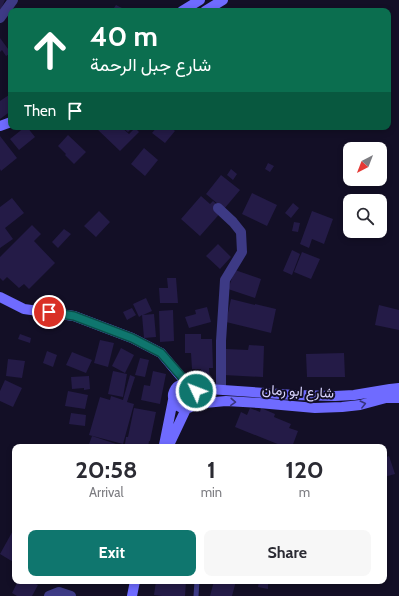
<!DOCTYPE html>
<meta charset="utf-8">
<style>
body{margin:0;font-family:Cabin,Vazirmatn,sans-serif;background:#f7f7f7;color:#2b2b33;height:100vh;display:flex;flex-direction:column;font-size:15px;white-space:nowrap}
*{box-sizing:border-box;margin:0}
p{font-size:13px;color:#7c7c81}
.icon{flex:none;width:22px;height:22px;fill:none;stroke:currentColor;stroke-width:2;stroke-linecap:round;stroke-linejoin:round}
.map{position:relative;flex:1;overflow:hidden}
.panel{position:absolute;left:12px;top:444px;width:375px;height:140px;display:flex;flex-direction:column;background:#fff;border-radius:8px;box-shadow:0 2px 6px #0003}
.panel>*{flex:none}
.top-card{position:absolute;left:8px;top:8px;width:383px;height:122px;border-radius:8px;box-shadow:0 2px 6px #0003;background:#0b6e4f;color:#fff;overflow:hidden}
.needle{width:26px;rotate:222deg}
.buttons{position:absolute;left:343px;top:142px;display:grid;gap:8px}
.buttons a{display:grid;place-items:center;width:44px;height:44px;border-radius:8px;background:#fff;box-shadow:0 2px 6px #0003;font-size:20px}
.pin{position:absolute;display:grid;place-items:center;width:34px;height:34px;color:#fff;margin:-17px;border:2px solid #fff;border-radius:50%;box-shadow:0 1px 4px #0007}
.me{position:absolute;width:44px;margin:-22px;rotate:313deg;stroke-linejoin:round;filter:drop-shadow(0 0 3px #0008)}
.turn{display:flex;align-items:center;gap:14px;height:84px;padding:0 16px;font-size:18px}
.turn .icon{width:52px;height:52px;stroke-width:2.5}
.turn b{display:block;font-size:28px;line-height:34px}
.then{display:flex;align-items:center;height:38px;padding:0 16px;background:#0003;gap:8px;font-size:15px}
.eta{display:flex;justify-content:space-evenly;align-items:center;height:68px;text-align:center}
.eta b{font-size:24px;font-weight:700;line-height:28px}
.primary-button{display:flex;gap:8px;margin-top:auto;padding:8px 16px}
.primary-button a{flex:1;height:46px;border-radius:8px;background:#0f766e;color:#fff;font-size:16px;font-weight:700;line-height:46px;text-align:center}
.primary-button a+a{background:#f7f7f7;color:#2b2b33}
.map>svg:first-child{display:block}
.building{fill:#241b47}
.lines{fill:none;stroke-linecap:round;stroke-linejoin:round}
.lane{stroke:#3d3a85;stroke-width:5}
.street{stroke:#3d3a85;stroke-width:10}
.secondary{stroke:#6f6bff;stroke-width:10}
.oneway{stroke:#38347d}
.route-casing{stroke:#0a4d48;stroke-width:10}
.route{stroke:#0f766e;stroke-width:7}
.labels{text-anchor:middle;stroke-width:4;stroke-linejoin:round;paint-order:stroke}
.street-label{font-size:14px;fill:#d9d4ff;stroke:#130f26}
</style>
<div class="map">
<svg width="399" height="596" viewBox="0 0 399 596">
<rect width="100%" height="100%" fill="#130f26"/>
<path class="building" d="M 0,0 L 5,0 L 0,11 Z
M 116,5 L 128,11 L 112,11 Z
M 0,38 L 11,53 L 6,56 L 2,50 L 0,52 Z
M 9,95 L 11,97 L 11,111 L 0,119 L 0,101 Z
M 25,127 L 27,127 L 35,137 L 19,150 L 10,139 Z
M 97,127 L 121,127 L 129,134 L 135,128 L 139,132 L 120,151 L 96,128 Z
M 122,127 L 133,127 L 128,132 Z
M 157,127 L 170,127 L 175,131 L 165,143 L 152,133 Z
M 68,135 L 86,152 L 74,164 L 65,155 L 66,154 L 58,146 Z
M 0,136 L 17,158 L 1,171 L 0,169 Z
M 144,148 L 158,160 L 145,176 L 131,164 Z
M 268,163 L 274,166 L 270,172 L 265,169 Z
M 231,169 L 237,174 L 233,180 L 227,175 Z
M 221,175 L 240,190 L 224,209 L 206,194 Z
M 252,193 L 277,205 L 267,226 L 242,214 Z
M 201,196 L 210,204 L 213,201 L 223,210 L 200,236 L 181,219 Z
M 12,198 L 24,213 L 5,228 L 13,239 L 0,248 L 0,207 Z
M 293,203 L 299,208 L 291,218 L 285,213 Z
M 99,211 L 110,222 L 96,237 L 84,226 Z
M 312,211 L 333,219 L 324,244 L 312,239 L 309,248 L 300,244 Z
M 294,222 L 300,223 L 298,232 L 292,231 Z
M 32,225 L 41,234 L 34,241 L 55,263 L 29,289 L 24,284 L 19,288 L 7,277 L 3,281 L 0,278 L 0,257 Z
M 64,229 L 71,234 L 58,248 L 52,242 Z
M 218,244 L 231,257 L 220,269 L 206,256 Z
M 292,250 L 300,254 L 292,275 L 283,271 Z
M 302,252 L 320,259 L 311,279 L 294,272 Z
M 235,270 L 261,279 L 255,298 L 228,289 Z
M 167,278 L 176,278 L 178,303 L 160,303 L 159,288 L 168,288 Z
M 146,298 L 152,311 L 143,315 L 154,314 L 156,337 L 144,338 L 142,315 L 139,317 L 133,304 Z
M 231,299 L 255,305 L 255,304 L 276,309 L 271,333 L 226,322 Z
M 379,305 L 399,310 L 399,330 L 375,325 Z
M 207,307 L 211,322 L 189,328 L 185,317 L 196,314 L 195,310 Z
M 132,308 L 136,315 L 127,320 L 123,312 Z
M 173,310 L 174,341 L 160,342 L 159,311 Z
M 20,334 L 31,338 L 30,343 L 18,339 Z
M 185,334 L 201,334 L 201,339 L 212,339 L 213,368 L 209,368 L 210,379 L 201,379 L 201,369 L 192,369 L 191,353 L 185,353 Z
M 100,340 L 114,343 L 108,367 L 94,363 Z
M 249,345 L 264,346 L 263,377 L 224,375 L 226,349 L 248,350 Z
M 121,348 L 134,355 L 125,373 L 112,366 Z
M 47,351 L 57,355 L 53,367 L 43,363 Z
M 72,352 L 92,360 L 86,373 L 66,365 Z
M 344,353 L 345,377 L 307,377 L 306,354 Z
M 140,358 L 149,360 L 145,377 L 135,375 Z
M 8,359 L 25,361 L 22,378 L 6,376 Z
M 113,371 L 127,374 L 123,397 L 108,394 Z
M 153,371 L 166,374 L 160,404 L 141,400 L 144,385 L 150,386 Z
M 130,375 L 135,377 L 127,402 L 134,404 L 123,444 L 89,435 L 100,397 L 110,400 L 111,396 L 123,400 Z
M 89,376 L 90,389 L 84,390 L 84,388 L 72,389 L 71,377 Z
M 5,380 L 22,388 L 13,407 L 0,401 L 0,391 Z
M 68,391 L 88,395 L 85,409 L 65,406 Z
M 134,408 L 156,412 L 150,441 L 149,441 L 148,447 L 138,447 L 125,444 L 126,437 L 128,437 Z
M 250,408 L 260,412 L 261,408 L 275,414 L 274,417 L 291,424 L 289,428 L 298,431 L 292,447 L 285,447 L 235,427 L 241,412 L 247,415 Z
M 71,413 L 86,415 L 85,426 L 69,424 Z
M 92,436 L 125,447 L 88,447 Z
M 389,456 L 395,474 L 384,477 L 384,458 Z
M 15,527 L 15,563 L 0,554 Z
M 18,581 L 30,581 L 38,585 L 32,596 L 17,596 L 12,593 Z
M 156,581 L 186,581 L 185,596 L 162,596 L 154,595 Z
M 214,581 L 236,581 L 232,596 L 210,596 Z
M 259,581 L 268,581 L 268,589 L 258,587 Z"/>
<g class="lines">
<path class="lane" d="M 196,596 L 197,581"/>
<path class="street" d="M 0,18 L 13,0
M 218,208 L 233,222 L 241,232 L 242,252 L 225,280 L 221,341 L 221,389
M 49,596 L 59,592 L 71,596"/>
<path class="secondary" d="M 182,11 L 200,0
M 205,11 L 223,0
M 0,126 L 11,122
M 0,297 L 24,309 L 74,316 L 132,338 L 161,353 L 187,384
M 194,388 L 294,395 L 335,396 L 354,395 L 390,389 L 399,388
M 194,404 L 226,401 L 259,403 L 315,408 L 342,407 L 360,405 L 386,398 L 399,398
M 164,445 L 173,400
M 168,447 L 186,409 C 208,403 194,376 178,386 C 175,388 174,391 173,394 C 172,402 178,408 186,409
M 132,596 L 135,581"/>
</g>
<defs><path id="oneway-chevron" d="M-2-3.5L2.5 0L-2 3.5" fill="none" stroke-width="1.6" stroke-linecap="round" stroke-linejoin="round"/></defs>
<g class="oneway">
<use href="#oneway-chevron" transform="translate(233 402) rotate(3)"/>
<use href="#oneway-chevron" transform="translate(363 404) rotate(-14)"/>
</g>
<g class="lines">
<g class="route-casing">
<path id="route" d="M 49,312 L 74,316 L 132,338 L 161,353 L 188,384 L 194,388 L 196,391"/>
</g>
<use href="#route" class="route"/>
</g>
<g class="labels">
<g class="street-label">
<text transform="translate(298 391) rotate(3)" y="5">شارع ابو رمان</text>
</g>
</g>
</svg>
<div class="buttons">
<a><svg class="needle" viewBox="-14 -14 28 28"><path d="M0-13l5 13h-10z" fill="#e53935"/><path d="M0 13l5-13h-10z" fill="#7c7c81"/></svg></a>
<a><svg class="icon" aria-label="search" viewBox="0 0 24 24"><circle cx="10" cy="10" r="6"/><path d="M15 15l6 6"/></svg></a>
</div>
<div class="pin" style="left:49px;top:312px;background:#d93025"><svg class="icon" aria-label="arrive" viewBox="0 0 24 24"><path d="M6 21V4h12l-3 4 3 4H6"/></svg></div>
<svg class="me" style="left:196px;top:391px" viewBox="-20 -20 40 40"><circle r="17" fill="#0f766e" stroke="#fff" stroke-width="3"/><path d="M0-11L8 9 0 5-8 9z" fill="#fff"/></svg>
<div class="top-card">
<div class="turn"><svg class="icon" aria-label="ahead" viewBox="0 0 24 24"><path d="M12 20V5M6 11l6-6 6 6"/></svg><div><b>40 m</b>شارع جبل الرحمة</div></div>
<div class="then">Then<svg class="icon" aria-label="arrive" viewBox="0 0 24 24"><path d="M6 21V4h12l-3 4 3 4H6"/></svg></div>
</div>
<section class="panel">
<div class="eta">
<div><b>20:58</b><p>Arrival</p></div>
<div><b>1</b><p>min</p></div>
<div><b>120</b><p>m</p></div>
</div>
<div class="primary-button"><a>Exit</a><a>Share</a></div>
</section>
</div>
